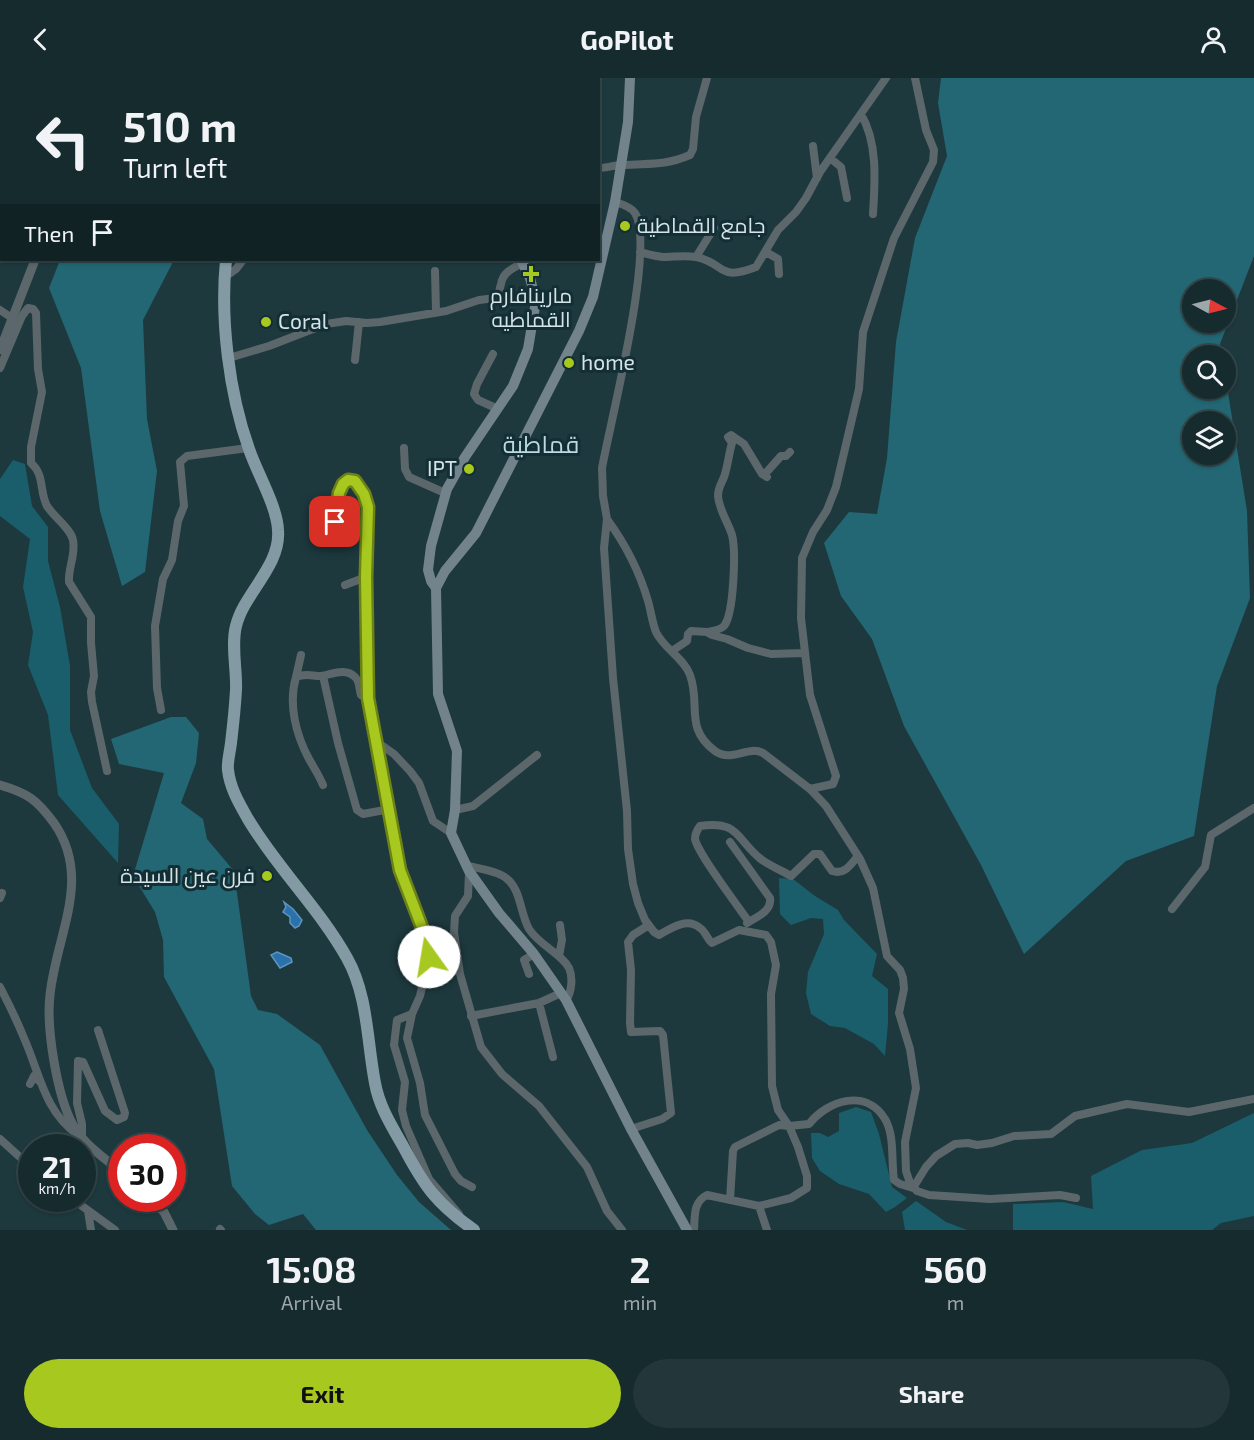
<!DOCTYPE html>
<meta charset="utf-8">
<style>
body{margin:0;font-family:"Exo 2",Cairo,sans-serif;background:#23373a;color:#f1f3f6;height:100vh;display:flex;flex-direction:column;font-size:22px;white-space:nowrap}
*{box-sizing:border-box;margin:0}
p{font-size:20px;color:#9ea7aa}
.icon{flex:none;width:33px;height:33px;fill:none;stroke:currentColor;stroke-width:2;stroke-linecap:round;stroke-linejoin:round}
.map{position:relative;height:1152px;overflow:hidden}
.panel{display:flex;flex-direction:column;background:#162b2e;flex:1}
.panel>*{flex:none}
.guide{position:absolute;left:0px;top:0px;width:600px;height:183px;box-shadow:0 2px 4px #0004,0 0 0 2px #35474a;background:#162b2e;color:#f1f3f6;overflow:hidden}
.needle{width:39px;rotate:97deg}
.buttons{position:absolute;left:1182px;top:201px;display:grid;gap:12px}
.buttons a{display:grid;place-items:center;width:54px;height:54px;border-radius:50%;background:#162b2e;box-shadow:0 2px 4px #0004,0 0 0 2px #35474a;font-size:30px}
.speed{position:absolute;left:18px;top:1056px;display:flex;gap:12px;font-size:30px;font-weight:700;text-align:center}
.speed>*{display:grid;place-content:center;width:78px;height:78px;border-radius:50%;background:#162b2e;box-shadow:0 2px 4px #0004,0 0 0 2px #35474a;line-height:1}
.speed small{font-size:15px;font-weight:400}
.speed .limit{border:9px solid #d22;background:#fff;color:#111}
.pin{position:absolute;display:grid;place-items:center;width:51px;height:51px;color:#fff;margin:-26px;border-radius:12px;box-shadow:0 3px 9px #0006}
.me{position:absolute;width:66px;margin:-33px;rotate:347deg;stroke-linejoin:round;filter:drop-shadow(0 0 4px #0008)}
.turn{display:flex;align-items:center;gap:21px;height:126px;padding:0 24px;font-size:27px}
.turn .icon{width:78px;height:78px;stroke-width:2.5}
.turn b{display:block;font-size:42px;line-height:51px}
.then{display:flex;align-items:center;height:57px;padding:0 24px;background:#0003;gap:12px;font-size:22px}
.eta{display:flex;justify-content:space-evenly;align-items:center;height:102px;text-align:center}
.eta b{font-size:36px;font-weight:700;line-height:42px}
.cta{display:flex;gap:12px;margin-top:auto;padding:12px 24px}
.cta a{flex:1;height:69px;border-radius:36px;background:#a7c81f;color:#111;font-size:24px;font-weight:700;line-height:69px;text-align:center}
.cta a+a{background:#23373a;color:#f1f3f6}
header{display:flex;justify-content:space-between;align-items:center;height:78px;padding:0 24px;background:#162b2e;font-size:27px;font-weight:700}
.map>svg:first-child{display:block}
.green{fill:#195e6a}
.forest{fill:#226773;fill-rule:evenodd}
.water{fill:#2b72ad;stroke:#5d94be;stroke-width:1.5}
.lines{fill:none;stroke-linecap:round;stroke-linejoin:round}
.minor{stroke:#5c676c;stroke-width:8}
.tertiary{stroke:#5c676c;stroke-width:9}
.secondary{stroke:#72838c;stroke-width:10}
.primary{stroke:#8399a4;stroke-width:12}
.route-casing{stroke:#6d8214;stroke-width:15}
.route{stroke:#a7c81f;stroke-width:10}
.poi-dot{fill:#a7c81f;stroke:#132e34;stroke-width:2}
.labels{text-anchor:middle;stroke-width:6;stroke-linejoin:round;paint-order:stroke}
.poi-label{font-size:21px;fill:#d3e3e6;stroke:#132e34;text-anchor:start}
.quarter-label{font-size:24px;fill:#badae0;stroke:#132e34}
</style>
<header><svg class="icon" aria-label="back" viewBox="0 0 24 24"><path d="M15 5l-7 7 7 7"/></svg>GoPilot<svg class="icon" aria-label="person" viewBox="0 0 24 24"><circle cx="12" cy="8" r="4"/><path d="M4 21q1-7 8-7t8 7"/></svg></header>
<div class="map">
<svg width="1254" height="1152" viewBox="0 0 1254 1152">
<rect width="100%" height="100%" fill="#1d393e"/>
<path class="green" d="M 13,382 L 25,386 L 32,428 L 48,449 L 48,483 L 60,529 L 70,588 L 70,652 L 92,710 L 119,746 L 118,785 L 58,717 L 48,637 L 28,587 L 33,554 L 23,509 L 30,461 L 0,438 L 0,401 Z
M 779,800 L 793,801 L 815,818 L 838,832 L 844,842 L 877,876 L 872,898 L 888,911 L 888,946 L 885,978 L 874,966 L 845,950 L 830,948 L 811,936 L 806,915 L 808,894 L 824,856 L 823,841 L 811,840 L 791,847 L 780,836 Z
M 856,1029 L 871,1034 L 879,1056 L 892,1109 L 907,1120 L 895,1129 L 886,1134 L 869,1116 L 839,1106 L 820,1093 L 812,1080 L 811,1055 L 820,1055 L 828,1059 L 839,1053 L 839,1035 Z
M 1254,1035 L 1254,1138 L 1221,1145 L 1212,1152 L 1013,1152 L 1013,1126 L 1063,1124 L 1093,1131 L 1091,1098 L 1142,1072 L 1192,1065 Z
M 916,1123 L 946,1144 L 967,1152 L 905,1152 L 902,1134 Z"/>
<path class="forest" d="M 83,0 L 226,0 L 227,1 L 83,2 Z
M 941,0 L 1254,0 L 1254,178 L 1220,266 L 1222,277 L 1192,278 L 1192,310 L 1226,310 L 1226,302 L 1247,433 L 1250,520 L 1217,608 L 1194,758 L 1126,783 L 1024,876 L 981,787 L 904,648 L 872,561 L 841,518 L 824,465 L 849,434 L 877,436 L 887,380 L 896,264 L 915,160 L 947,78 L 938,25 ZM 1192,212 L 1226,212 L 1226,244 L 1192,244 ZM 1192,344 L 1226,344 L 1226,376 L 1192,376 Z
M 60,182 L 174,182 L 143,242 L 147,341 L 157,393 L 145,494 L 122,508 L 100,433 L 81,290 L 49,210 Z
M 171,639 L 186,639 L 199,655 L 196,685 L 181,725 L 203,741 L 207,761 L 234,793 L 251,918 L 258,932 L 277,936 L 320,967 L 367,1052 L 397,1097 L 419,1124 L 451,1152 L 316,1152 L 303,1136 L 269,1147 L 255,1136 L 232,1108 L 214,991 L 164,899 L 163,862 L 155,834 L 133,798 L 164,695 L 119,686 L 111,661 Z"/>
<path class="water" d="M 284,824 L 293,831 L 302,842 L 299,848 L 295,850 L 290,845 L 290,839 L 283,834 L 286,829 Z
M 277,874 L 291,880 L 292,884 L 280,890 L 271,877 Z"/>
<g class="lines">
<path class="minor" d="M 346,0 L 347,2
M 568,0 L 568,2
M 861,36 C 878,65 875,103 873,136
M 813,68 L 817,100
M 830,80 L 841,89 L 847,120
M 598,90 C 607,90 615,87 623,87 C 650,85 664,88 690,77 L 693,71 L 696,39 L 707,0
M 615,124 C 622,126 631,129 635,135 C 656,168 610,345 602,390 L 603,418 L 607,441 L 604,470 L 613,600 L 627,733 L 628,771 L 633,806 L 638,825 L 645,842 L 654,854 L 659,857 C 671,850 687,839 700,850 C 706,854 707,861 712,865 L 739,852 L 766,857 L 771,864 L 776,887 L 771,916 L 772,1008 L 778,1032 L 789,1048 L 798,1069 L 807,1098 L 807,1110 L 791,1120 L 759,1128 L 707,1117 C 693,1124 695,1138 694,1152
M 640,174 C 648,176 655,178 663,179 C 674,179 685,177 696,179 C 726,185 717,204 756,189 L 778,152 L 796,134 L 806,120 L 820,94 L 886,0
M 766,174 L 778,181 L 779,196
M 696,179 L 714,150
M 435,193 L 436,234
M 225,199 L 236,191 L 243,182
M 0,232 L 12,240
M 493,276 L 477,306 L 474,316 L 478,322 L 498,331
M 229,280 L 269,268 L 326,246 L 346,243 L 367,245 L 380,244 L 446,233 L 479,222 L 496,220 C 500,215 499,212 501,206 C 503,194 513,190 523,185
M 355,282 L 359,244
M 0,290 L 22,238 L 28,230 L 33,231 L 36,235 L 38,291 L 42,314 L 31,369 L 31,385 C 45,397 39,413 47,428 C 54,439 71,451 73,462 C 76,477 68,489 69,504 L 91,539 L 91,565 L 94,598 L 91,614 L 92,624 L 107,693
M 404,370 L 405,391 L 409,399 L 445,415
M 764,397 L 781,378 L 786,378 L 790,374
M 607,441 C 626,467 639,492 648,523 C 651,533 652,544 656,554 C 663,570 684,580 690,597 C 701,627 684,650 715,673 C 731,685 748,667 763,675 L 810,711 L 826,728 L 860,781 L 873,810 L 887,878 L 900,892 L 903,900 L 904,911 L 899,935 L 910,971 L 916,1010 L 905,1064 L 906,1093 L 910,1105 L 917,1113 L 929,1117 L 990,1121 L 1060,1117 L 1076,1120
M 333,459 C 335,442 332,413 348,402 L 355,403 L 364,416 L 368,429 L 366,499 L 368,620 L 400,792 L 423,852 L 429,879 L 420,918 L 412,936 L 397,942 L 394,967 L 405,1004 L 402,1032 L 406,1048 L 429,1101 L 459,1136
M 345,507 L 366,499
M 707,554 C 713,553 720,552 724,548 C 734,536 736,472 732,457 C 728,444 719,432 718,418 C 718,408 723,404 725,396 C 728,386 729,375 732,365 L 728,359 L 731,357 L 744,366 L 762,396 L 767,399
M 672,573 L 687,563 L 688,556 L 691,553 L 707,554 L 712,557 L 727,561 L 748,570 L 771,576 L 805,575
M 323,598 L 338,665 L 357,732 L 363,736 L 390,731
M 296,599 L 301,577
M 161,632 L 157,610 L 155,548 L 163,501 L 172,482 L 178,443 L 184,428 L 180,384 L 187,378 L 248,370
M 377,664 L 394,676 L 410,693 L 419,705 L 433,743 L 451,755
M 323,707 C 319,697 314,690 309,681 C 296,657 288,626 296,599 C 305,595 312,598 321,598 C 331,597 345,589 355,599 C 360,603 359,612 361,617 L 368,620
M 810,711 L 833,706 L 836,698 L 810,617 L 801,540 L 802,480 L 813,454 L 827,432 L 836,409 L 859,311 L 863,254 L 894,160 L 933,84 L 934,72 L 926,52 L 915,0
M 455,732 L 473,728 L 537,677
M 730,764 L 770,820 C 772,833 757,839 747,845
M 466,787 C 478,791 496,792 506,800 C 521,811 520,835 529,851 C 539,867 562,876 569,890 C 573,899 572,914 566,922
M 469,795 L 468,818 L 455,838 L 454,854 L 460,896 L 481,969 L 502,996 L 539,1028 L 587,1089 L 607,1133 L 622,1152
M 0,820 L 2,815
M 1172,831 L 1205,789 L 1211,757 L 1254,730
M 749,844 C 738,828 698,776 695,761 C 695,756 697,752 700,748 C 740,742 736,762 762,782 C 771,788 782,793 791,798 L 814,776 L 820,776 L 832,793 C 845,797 850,787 858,778
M 559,878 L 562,862 L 560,847
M 529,896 L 524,882 L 534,876
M 0,909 C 9,926 17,943 24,960 C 40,996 44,1033 78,1057
M 539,925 L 553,979
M 412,936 L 407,960 L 420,1005 L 425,1037 L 455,1096 L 461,1103 L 472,1109
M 471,938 L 539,925 L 561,915
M 30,1006 L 34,998 L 40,1004
M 631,1051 L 662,1041 L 671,1035 L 663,957 L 660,953 L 631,954 L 630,945 L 631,892 L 628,864 L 633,857 L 649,847
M 82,1060 L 82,1046 L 77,1025 L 78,983 L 83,984 L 105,1033 L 117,1042 L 124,1039 L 125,1035 L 98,952
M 0,1061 L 32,1090
M 71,1120 L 115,1152
M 730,1122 L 733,1073 L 735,1069 L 779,1047 L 789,1048 L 809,1046 C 828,1022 866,1010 885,1041 C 895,1058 891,1083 894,1102 L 900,1106 L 913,1110 L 926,1089 L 936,1078 L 955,1066 L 968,1065 L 977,1067 L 992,1065 L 1014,1058 L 1051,1056 L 1075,1038 L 1127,1026 L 1189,1034 L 1254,1021
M 759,1128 L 767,1152
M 88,1133 L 91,1152
M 220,1151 L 221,1152"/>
<path class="tertiary" d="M 33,0 L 33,2
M 0,272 L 35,182
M 0,707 C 28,715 37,722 54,745 C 93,801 56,857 50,917 C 46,950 57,1018 73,1047 C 83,1066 105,1080 122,1095
M 150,1120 L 164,1134 L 173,1152"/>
<path class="secondary" d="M 508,0 L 508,2
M 630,0 L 628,44 L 615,124 L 593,219 L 579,253 L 476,455 L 445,493 L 436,510 L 438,616 L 457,673 L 455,732 L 451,755 L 469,793 L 499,835 L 534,876 L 566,922 L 631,1051 L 687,1152
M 436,510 L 431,503 L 428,492 L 431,468 L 447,411 L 465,379 L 513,308 L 528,271 L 536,223 L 530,200 L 521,182"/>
<path class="primary" d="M 266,2 L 266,0
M 226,182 C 220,241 229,315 249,371 C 257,395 277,428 278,452 C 281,488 244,515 236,548 C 231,567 237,593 236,612 C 235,630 233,648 231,665 C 230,674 227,684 228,692 C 230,710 239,725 248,741 C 277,790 319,830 347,880 C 368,917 367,964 375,1005 C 379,1028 391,1047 403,1068 C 424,1108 436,1125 474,1152"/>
</g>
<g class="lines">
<g class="route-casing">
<path id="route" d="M 335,444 L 339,415 L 343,406 L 348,402 L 355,403 L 364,416 L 368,429 L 366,499 L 368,620 L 400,792 L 423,852 L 429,879"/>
</g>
<use href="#route" class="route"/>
</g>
<g class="poi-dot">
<circle cx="625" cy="148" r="6"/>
<path d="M528 187h6v6h6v6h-6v6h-6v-6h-6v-6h6z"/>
<circle cx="266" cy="244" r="6"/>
<circle cx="569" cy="285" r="6"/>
<circle cx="469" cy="391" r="6"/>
<circle cx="267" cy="798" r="6"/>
</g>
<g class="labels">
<g class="poi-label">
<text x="637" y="155">جامع القماطية</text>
<text x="531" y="225" text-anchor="middle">مارينافارم<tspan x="531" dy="24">القماطيه</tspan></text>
<text x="278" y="251">Coral</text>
<text x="581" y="292">home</text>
<text x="457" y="398" text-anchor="end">IPT</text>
<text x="255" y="805" text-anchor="end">فرن عين السيدة</text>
</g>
<g class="quarter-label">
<text x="541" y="375">قماطية</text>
</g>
</g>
</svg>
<div class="buttons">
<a><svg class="needle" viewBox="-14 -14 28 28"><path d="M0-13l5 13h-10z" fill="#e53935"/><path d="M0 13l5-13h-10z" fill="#9ea7aa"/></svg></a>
<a><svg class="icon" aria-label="search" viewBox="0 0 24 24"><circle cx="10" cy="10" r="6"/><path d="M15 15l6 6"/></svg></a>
<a><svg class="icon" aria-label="layers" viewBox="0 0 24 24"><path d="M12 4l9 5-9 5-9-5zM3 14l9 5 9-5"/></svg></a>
</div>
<div class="speed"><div>21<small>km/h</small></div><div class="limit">30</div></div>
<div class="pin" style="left:335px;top:444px;background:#d93025"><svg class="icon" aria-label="arrive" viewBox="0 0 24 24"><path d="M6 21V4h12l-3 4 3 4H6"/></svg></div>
<svg class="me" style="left:429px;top:879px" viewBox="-20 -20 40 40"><circle r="19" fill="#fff"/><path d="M0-13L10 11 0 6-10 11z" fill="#a7c81f"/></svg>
<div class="guide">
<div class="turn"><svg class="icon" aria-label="left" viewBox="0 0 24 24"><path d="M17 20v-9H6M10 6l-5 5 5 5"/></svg><div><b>510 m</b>Turn left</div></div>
<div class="then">Then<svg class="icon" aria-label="arrive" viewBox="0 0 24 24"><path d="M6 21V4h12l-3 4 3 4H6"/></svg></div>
</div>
</div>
<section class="panel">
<div class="eta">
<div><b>15:08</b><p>Arrival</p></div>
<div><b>2</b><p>min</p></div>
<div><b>560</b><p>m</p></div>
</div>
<div class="cta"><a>Exit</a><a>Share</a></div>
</section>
